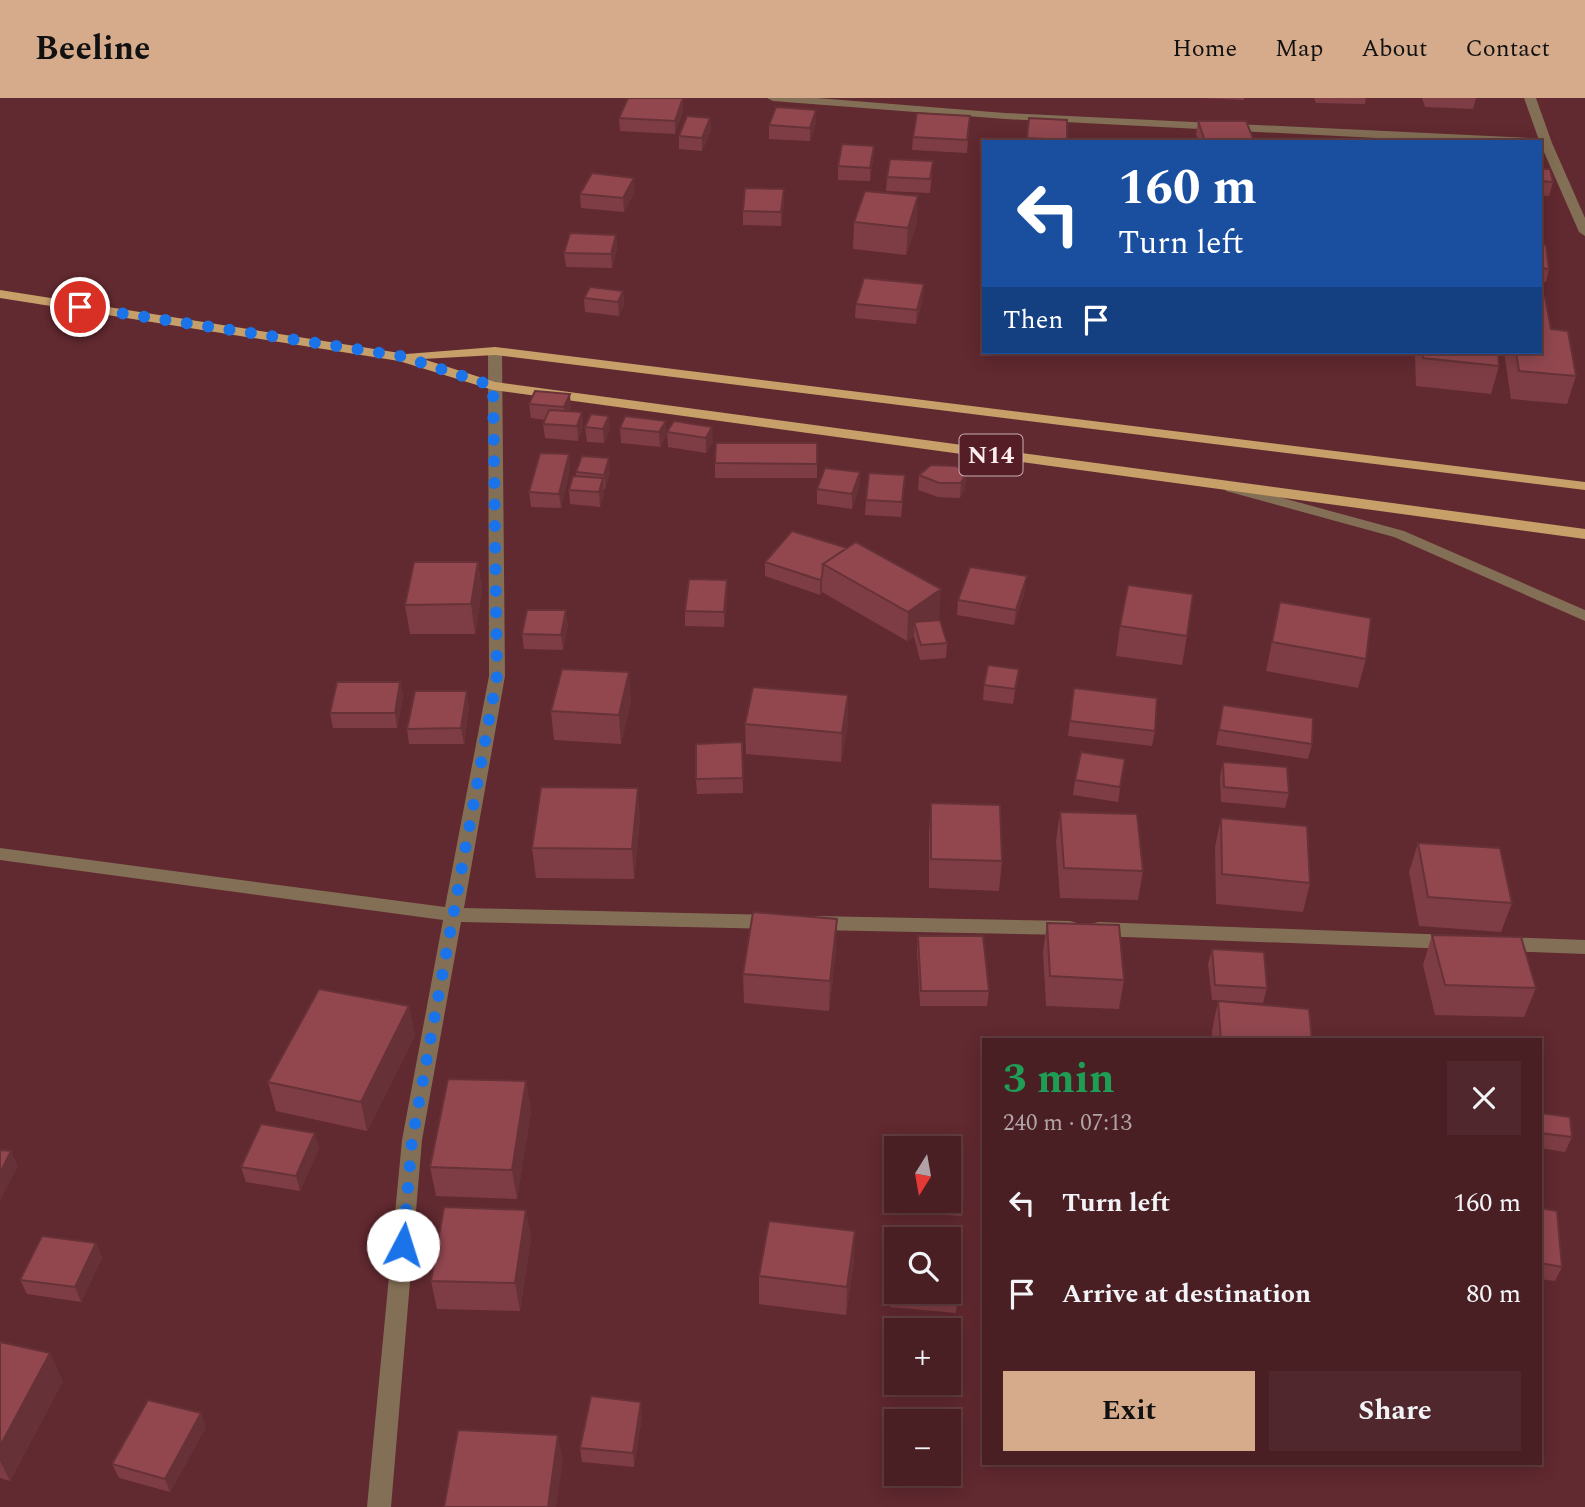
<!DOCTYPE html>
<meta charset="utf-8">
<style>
body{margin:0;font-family:Spectral,serif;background:#50272c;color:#f1f3f6;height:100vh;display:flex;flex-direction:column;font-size:26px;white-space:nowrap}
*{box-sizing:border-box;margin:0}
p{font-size:23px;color:#b1a2a6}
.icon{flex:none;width:38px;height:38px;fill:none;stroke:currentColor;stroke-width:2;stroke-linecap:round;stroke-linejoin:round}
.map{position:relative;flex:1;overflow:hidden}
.details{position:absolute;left:982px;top:940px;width:560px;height:427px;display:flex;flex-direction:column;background:#491f24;border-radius:0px;box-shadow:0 4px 18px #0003,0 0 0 2px #613d41}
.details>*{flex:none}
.banner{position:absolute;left:982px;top:42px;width:560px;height:214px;border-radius:0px;box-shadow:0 4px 18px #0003,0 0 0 2px #613d41;background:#1a4fa0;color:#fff;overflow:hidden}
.needle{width:46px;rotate:191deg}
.fabs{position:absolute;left:884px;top:1038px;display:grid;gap:14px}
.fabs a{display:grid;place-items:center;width:77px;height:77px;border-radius:0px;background:#491f24;box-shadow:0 4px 18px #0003,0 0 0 2px #613d41;font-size:35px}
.pin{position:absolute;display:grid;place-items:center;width:60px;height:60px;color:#fff;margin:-30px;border:4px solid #fff;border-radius:50%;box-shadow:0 2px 7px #0007}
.me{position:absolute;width:77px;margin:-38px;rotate:5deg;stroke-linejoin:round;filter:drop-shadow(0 0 5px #0008)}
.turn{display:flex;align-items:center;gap:24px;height:147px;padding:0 21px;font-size:32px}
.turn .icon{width:91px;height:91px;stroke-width:2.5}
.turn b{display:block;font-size:49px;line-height:60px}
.then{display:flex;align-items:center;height:66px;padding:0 21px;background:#0003;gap:14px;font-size:26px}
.round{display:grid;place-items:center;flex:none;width:74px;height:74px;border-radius:0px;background:#50272c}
.summary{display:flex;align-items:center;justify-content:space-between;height:119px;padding:0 21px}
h1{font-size:42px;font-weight:700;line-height:52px;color:#1e9e55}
.button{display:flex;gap:14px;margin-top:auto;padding:14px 21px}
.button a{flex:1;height:80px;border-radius:0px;background:#d6ab8b;color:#111;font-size:28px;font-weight:700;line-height:80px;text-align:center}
.button a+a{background:#50272c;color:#f1f3f6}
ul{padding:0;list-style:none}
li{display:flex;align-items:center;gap:21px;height:91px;padding:0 21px}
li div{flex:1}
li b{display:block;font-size:26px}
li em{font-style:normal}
header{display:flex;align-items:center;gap:42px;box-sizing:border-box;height:98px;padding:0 35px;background:#d6ab8b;color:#111}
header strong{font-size:33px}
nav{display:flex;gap:38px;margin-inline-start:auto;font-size:24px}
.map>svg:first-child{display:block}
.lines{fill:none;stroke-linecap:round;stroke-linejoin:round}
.minor{fill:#836f55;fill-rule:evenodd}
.major{fill:#c79f69;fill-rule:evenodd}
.wall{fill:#7e3d44}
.shaded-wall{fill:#663237}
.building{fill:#92474f;stroke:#663237;stroke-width:2}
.route{stroke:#1a73e8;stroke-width:12;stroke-dasharray:0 21.6}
.labels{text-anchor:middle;stroke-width:5;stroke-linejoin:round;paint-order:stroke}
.shield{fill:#551e26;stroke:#caafb2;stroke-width:2}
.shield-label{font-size:24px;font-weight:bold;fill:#fcedee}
</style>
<header>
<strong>Beeline</strong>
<nav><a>Home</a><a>Map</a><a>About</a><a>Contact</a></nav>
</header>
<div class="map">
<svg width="1585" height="1409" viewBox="0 0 1585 1409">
<rect width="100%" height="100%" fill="#612930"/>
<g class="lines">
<path class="minor" d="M 767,0 L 817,0 L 1005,15 L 1530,40 L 1536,44 L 1454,44 L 1005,21 L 773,3 Z
M 1524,0 L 1536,0 L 1552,45 L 1585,120 L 1585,138 L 1579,134 L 1540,45 Z
M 495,249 L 502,253 L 505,578 L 464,810 L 773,817 L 780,819 L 782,824 L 780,829 L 773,831 L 461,824 L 422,1042 L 391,1409 L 367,1409 L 402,1042 L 443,822 L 0,762 L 0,750 L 445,809 L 489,578 L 488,253 Z
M 1231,386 L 1404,433 L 1585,512 L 1585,523 L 1394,439 L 1226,393 L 1224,390 Z
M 815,818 L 1070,823 L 1077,825 L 1079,830 L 1077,835 L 1070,837 L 815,832 L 808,830 L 806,825 L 808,820 Z
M 1098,824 L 1452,837 L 1459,839 L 1461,844 L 1459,849 L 1452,851 L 1098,838 L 1091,836 L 1089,831 L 1091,826 Z
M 1501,839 L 1585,842 L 1585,856 L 1501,853 L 1494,851 L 1492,846 L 1494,841 Z"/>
<path class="major" d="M 0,192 L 406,256 L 495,249 L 1585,384 L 1585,392 L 495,257 L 423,261 L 495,284 L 1585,431 L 1585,441 L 493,292 L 399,263 L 0,200 Z"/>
</g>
<path class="wall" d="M 1201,0 L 1244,0 L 1244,2 Z
M 1314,0 L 1366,0 L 1365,6 L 1316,5 Z
M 1422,0 L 1476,0 L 1473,11 L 1425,9 Z
M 816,12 L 816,25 L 810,43 L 769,41 L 769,27 Z
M 683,13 L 675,36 L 620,33 L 619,20 Z
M 970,18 L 967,55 L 912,52 L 913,39 Z
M 710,20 L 711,33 L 702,53 L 679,51 L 679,38 Z
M 1029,20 L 1067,22 L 1066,44 L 1027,44 Z
M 1198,23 L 1254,44 L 1199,44 L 1196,36 Z
M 874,48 L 873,61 L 870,83 L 838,82 L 838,68 Z
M 1540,71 L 1553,84 L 1549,98 L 1540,97 Z
M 932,76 L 930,95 L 886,93 L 887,79 Z
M 784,91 L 784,105 L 781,128 L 743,127 L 743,113 Z
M 635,93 L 624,114 L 581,110 L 580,96 Z
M 854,124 L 917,125 L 906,157 L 853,151 Z
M 616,137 L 617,150 L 612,170 L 566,169 L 564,155 Z
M 1540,146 L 1549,171 L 1546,184 L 1540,184 Z
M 623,193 L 624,207 L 619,218 L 585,214 L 584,200 Z
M 923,200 L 916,226 L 855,220 L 856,206 Z
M 1551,231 L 1576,278 L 1567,306 L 1511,301 L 1504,254 L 1540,254 Z
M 1416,254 L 1498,254 L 1499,268 L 1491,296 L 1416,288 L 1415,259 Z
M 529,306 L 571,310 L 569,313 L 582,314 L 583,329 L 578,343 L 545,340 L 543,326 L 545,322 L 531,320 Z
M 591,316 L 610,332 L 604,345 L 587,344 L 585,329 Z
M 666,323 L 666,337 L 660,349 L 621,345 L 620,330 Z
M 674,323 L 713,344 L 706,355 L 668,349 L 667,334 Z
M 817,345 L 817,380 L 715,380 L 715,365 Z
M 569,356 L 570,371 L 561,410 L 531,409 L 529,394 Z
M 576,374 L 610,375 L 605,391 L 604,391 L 604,395 L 600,409 L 570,406 L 569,392 L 576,379 Z
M 860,374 L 859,389 L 852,411 L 817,406 L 817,391 Z
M 966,375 L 965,390 L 960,400 L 938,399 L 918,392 L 919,377 Z
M 904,392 L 901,419 L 865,417 L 866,402 Z
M 847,450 L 939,520 L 937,522 L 947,545 L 946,560 L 920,562 L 914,539 L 907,543 L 822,494 L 820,497 L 765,478 L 765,464 Z
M 478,464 L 482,493 L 475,536 L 410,536 L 405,507 Z
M 727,482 L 727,497 L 724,529 L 685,528 L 685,513 Z
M 1025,493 L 1014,527 L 957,517 L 958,502 Z
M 1280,504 L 1366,561 L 1358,590 L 1266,573 Z
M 568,527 L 563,552 L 524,551 L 522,536 Z
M 1120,528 L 1187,538 L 1182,567 L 1116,558 Z
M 1019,571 L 1013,606 L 983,602 L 984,587 Z
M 400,584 L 403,599 L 397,630 L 333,630 L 330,615 Z
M 1074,590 L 1155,633 L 1152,648 L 1068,638 Z
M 631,603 L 621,646 L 554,642 L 551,613 Z
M 1223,607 L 1312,646 L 1308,661 L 1216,647 Z
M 469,608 L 464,646 L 409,646 L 407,631 Z
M 745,626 L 848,626 L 841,664 L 746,656 Z
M 742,644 L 743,695 L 697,696 L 696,681 Z
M 1125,661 L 1118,704 L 1073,697 L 1075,682 Z
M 1223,664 L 1289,695 L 1285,710 L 1221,704 L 1220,679 Z
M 931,705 L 1002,763 L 999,793 L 929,790 L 929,735 Z
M 1060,714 L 1143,773 L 1138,802 L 1060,800 L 1056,743 Z
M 640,720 L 634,781 L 536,780 L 532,750 Z
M 1221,720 L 1310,785 L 1303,814 L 1216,806 L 1215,749 Z
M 1418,745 L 1512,805 L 1501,834 L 1419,828 L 1409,774 Z
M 1047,825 L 1124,882 L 1119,911 L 1046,908 L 1043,854 Z
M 1432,837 L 1536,890 L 1524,919 L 1435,917 L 1423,867 Z
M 918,838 L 989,893 L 987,908 L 920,908 L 917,853 Z
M 836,851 L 829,913 L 744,905 L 743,876 Z
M 1212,851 L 1267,890 L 1263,905 L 1212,902 L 1208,866 Z
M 1218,903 L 1312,942 L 1212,942 L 1212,933 Z
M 409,908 L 415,938 L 367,1033 L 276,1013 L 268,984 Z
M 526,983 L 531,1013 L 517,1101 L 436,1098 L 430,1069 Z
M 1540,1015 L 1572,1039 L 1565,1054 L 1540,1050 Z
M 319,1050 L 300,1093 L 246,1084 L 241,1069 Z
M 896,1079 L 896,1102 L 963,1103 L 962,1118 L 894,1114 Z
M 1540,1110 L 1562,1169 L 1555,1183 L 1540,1181 Z
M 526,1112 L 531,1140 L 520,1213 L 437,1211 L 431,1183 Z
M 96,1145 L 102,1160 L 81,1204 L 27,1196 L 20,1182 Z
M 854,1162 L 846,1217 L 759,1206 L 759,1178 Z
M 891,1195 L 957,1201 L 956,1215 L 890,1209 Z
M 0,1244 L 63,1283 L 10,1383 L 0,1380 Z
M 642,1318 L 634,1369 L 582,1364 L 580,1350 Z
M 206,1329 L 170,1394 L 119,1380 L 112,1366 Z"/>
<path class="shaded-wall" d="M 683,0 L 683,13 L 675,36 L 675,23 Z
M 816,12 L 816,25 L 810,43 L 810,30 Z
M 710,20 L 711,33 L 702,53 L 702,40 Z
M 874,48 L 873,61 L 870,83 L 870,70 Z
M 634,80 L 635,93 L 624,114 L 623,100 Z
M 784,91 L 784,105 L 781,128 L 781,114 Z
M 918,98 L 917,125 L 906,157 L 908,130 Z
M 616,137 L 617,150 L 612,170 L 611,156 Z
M 924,186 L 923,200 L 916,226 L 917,212 Z
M 623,193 L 624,207 L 619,218 L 618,204 Z
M 570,296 L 571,310 L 565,323 L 564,309 Z
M 582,314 L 583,329 L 578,343 L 577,328 Z
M 609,318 L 610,332 L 604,345 L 603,331 Z
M 666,323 L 666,337 L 660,349 L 659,334 Z
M 712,329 L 713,344 L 706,355 L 706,340 Z
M 569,356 L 570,371 L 561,410 L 559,396 Z
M 609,360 L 610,375 L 605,391 L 604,377 Z
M 860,374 L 859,389 L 852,411 L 852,396 Z
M 966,375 L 965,390 L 960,400 L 961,385 Z
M 603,380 L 604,395 L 600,409 L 599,394 Z
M 478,464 L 482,493 L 475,536 L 471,506 Z
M 1027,478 L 1025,493 L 1014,527 L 1016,512 Z
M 822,479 L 822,494 L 820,497 L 820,482 Z
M 727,482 L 727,497 L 724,529 L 724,514 Z
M 941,491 L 939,520 L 918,536 L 914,524 L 914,539 L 907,543 L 908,514 Z
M 566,512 L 568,527 L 563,552 L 561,537 Z
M 1019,571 L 1017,586 L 1013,606 L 1015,591 Z
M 629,574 L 631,603 L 621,646 L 619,617 Z
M 400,584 L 403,599 L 397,630 L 395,615 Z
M 467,593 L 469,608 L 464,646 L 461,630 Z
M 848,597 L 848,626 L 841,664 L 842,635 Z
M 638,690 L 640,720 L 634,781 L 632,751 Z
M 837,821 L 836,851 L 829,913 L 830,883 Z
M 409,908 L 415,938 L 367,1033 L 361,1004 Z
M 526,983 L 531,1013 L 517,1101 L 512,1072 Z
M 315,1035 L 319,1050 L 300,1093 L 296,1078 Z
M 11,1053 L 18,1068 L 0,1103 L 0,1075 Z
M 526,1112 L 531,1140 L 520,1213 L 515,1185 Z
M 855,1133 L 854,1162 L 846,1217 L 847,1189 Z
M 96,1145 L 102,1160 L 81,1204 L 75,1189 Z
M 50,1255 L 63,1283 L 10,1383 L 0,1363 L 0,1348 Z
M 641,1304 L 642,1318 L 634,1369 L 633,1355 Z
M 201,1315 L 206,1329 L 170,1394 L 165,1381 Z
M 558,1337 L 563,1364 L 556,1409 L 548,1409 Z"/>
<path class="building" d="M 628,0 L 683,0 L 675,23 L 619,20 Z
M 776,9 L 816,12 L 810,30 L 769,27 Z
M 917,15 L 970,18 L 967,42 L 913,39 Z
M 687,18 L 710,20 L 702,40 L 679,38 Z
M 1029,20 L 1067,22 L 1067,42 L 1027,40 Z
M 1198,23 L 1246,23 L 1254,43 L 1205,43 Z
M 1352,41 L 1352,44 L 1301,44 L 1300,42 Z
M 842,46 L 874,48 L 870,70 L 838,68 Z
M 890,61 L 933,63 L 930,81 L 887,79 Z
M 1540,71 L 1550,71 L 1553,84 L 1540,83 Z
M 592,75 L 634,80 L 623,100 L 580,96 Z
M 745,90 L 784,91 L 781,114 L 743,113 Z
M 865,93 L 918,98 L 908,130 L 854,124 Z
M 570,135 L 616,137 L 611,156 L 564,155 Z
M 1540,146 L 1546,147 L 1549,171 L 1540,170 Z
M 864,180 L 924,186 L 917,212 L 856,206 Z
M 590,189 L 623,193 L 618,204 L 584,200 Z
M 1540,199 L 1545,199 L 1551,231 L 1568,233 L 1576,278 L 1519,273 L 1516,254 L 1540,254 Z
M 1423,254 L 1498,254 L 1499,268 L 1423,260 Z
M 535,293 L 570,296 L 564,309 L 529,306 Z
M 549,312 L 582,314 L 577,328 L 543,326 Z
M 591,316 L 609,318 L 603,331 L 585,329 Z
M 625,318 L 666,323 L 659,334 L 620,330 Z
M 674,323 L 712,329 L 706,340 L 667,334 Z
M 716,345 L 817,345 L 817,366 L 715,365 Z
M 540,355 L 569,356 L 559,396 L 529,394 Z
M 582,358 L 609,360 L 604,377 L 576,374 Z
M 931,367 L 956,368 L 966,375 L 961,385 L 939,385 L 919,377 Z
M 825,370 L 860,374 L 852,396 L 817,391 Z
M 869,375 L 905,377 L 902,404 L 866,402 Z
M 573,378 L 603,380 L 599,394 L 569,392 Z
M 792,433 L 847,450 L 823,466 L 822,479 L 820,482 L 765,464 Z
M 856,444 L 941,491 L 908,514 L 823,466 Z
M 414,464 L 478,464 L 471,506 L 405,507 Z
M 970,469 L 1027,478 L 1016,512 L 958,502 Z
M 689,481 L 727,482 L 724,514 L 685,513 Z
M 1128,487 L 1193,496 L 1187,538 L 1120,528 Z
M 1280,504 L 1371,520 L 1366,561 L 1272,544 Z
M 527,512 L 566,512 L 561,537 L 522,536 Z
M 940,522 L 947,545 L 921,547 L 914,524 Z
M 988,567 L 1019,571 L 1015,591 L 984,587 Z
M 562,571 L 629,574 L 619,617 L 551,613 Z
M 337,584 L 400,584 L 395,615 L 330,615 Z
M 753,589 L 848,597 L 842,635 L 745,626 Z
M 1074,590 L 1157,600 L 1155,633 L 1070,623 Z
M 415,593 L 467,593 L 461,630 L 407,631 Z
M 1223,607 L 1313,620 L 1312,646 L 1219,632 Z
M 742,644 L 743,680 L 696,681 L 696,646 Z
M 1081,654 L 1125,661 L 1120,689 L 1075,682 Z
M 1223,664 L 1287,669 L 1289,695 L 1224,689 Z
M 541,689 L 638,690 L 632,751 L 532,750 Z
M 931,705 L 1000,707 L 1002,763 L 931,761 Z
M 1060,714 L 1137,716 L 1143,773 L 1064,770 Z
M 1221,720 L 1307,728 L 1310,785 L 1222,776 Z
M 1418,745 L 1500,750 L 1512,805 L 1428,799 Z
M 753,814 L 837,821 L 830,883 L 743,876 Z
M 1047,825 L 1119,827 L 1124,882 L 1050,878 Z
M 1432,837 L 1521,839 L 1536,890 L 1445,887 Z
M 918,838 L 983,838 L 989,893 L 921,893 Z
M 1212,851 L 1264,854 L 1267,890 L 1215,887 Z
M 319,891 L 409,908 L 361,1004 L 268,984 Z
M 1218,903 L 1309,911 L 1312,942 L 1221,942 Z
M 448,981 L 526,983 L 512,1072 L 430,1069 Z
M 1540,1015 L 1570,1019 L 1572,1039 L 1540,1035 Z
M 261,1026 L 315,1035 L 296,1078 L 241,1069 Z
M 898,1043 L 963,1047 L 963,1103 L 948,1102 L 948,1050 L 898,1050 Z
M 0,1052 L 11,1053 L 0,1075 Z
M 444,1109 L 526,1112 L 515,1185 L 431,1183 Z
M 1540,1110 L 1557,1113 L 1562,1169 L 1540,1165 Z
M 769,1123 L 855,1133 L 847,1189 L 759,1178 Z
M 42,1138 L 96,1145 L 75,1189 L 20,1182 Z
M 896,1154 L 896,1194 L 948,1194 L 948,1159 L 961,1160 L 957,1201 L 891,1195 Z
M 0,1244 L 50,1255 L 0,1348 Z
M 591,1298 L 641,1304 L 633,1355 L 580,1350 Z
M 148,1302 L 201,1315 L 165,1381 L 112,1366 Z
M 458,1332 L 558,1337 L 548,1409 L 444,1409 Z"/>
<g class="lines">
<path class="route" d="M 80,209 L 401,258 L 493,288 L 497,578 L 412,1042 L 403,1147"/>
</g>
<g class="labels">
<rect class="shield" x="959.5" y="336.5" width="63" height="41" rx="5"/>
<g class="shield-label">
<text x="991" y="365">N14</text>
</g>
</g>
</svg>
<div class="fabs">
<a><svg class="needle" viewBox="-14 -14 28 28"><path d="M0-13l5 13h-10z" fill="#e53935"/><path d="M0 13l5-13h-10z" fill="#b1a2a6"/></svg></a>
<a><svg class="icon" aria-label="search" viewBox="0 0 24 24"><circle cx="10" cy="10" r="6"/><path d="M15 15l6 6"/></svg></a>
<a>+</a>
<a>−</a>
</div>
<div class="pin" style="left:80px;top:209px;background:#d93025"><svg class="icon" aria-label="arrive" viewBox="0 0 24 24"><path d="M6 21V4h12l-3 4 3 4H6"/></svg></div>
<svg class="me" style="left:403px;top:1147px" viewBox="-20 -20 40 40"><circle r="19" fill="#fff"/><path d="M0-13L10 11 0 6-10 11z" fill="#1a73e8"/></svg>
<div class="banner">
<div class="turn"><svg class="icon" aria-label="left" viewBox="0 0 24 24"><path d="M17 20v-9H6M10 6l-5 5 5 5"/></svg><div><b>160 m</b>Turn left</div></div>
<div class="then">Then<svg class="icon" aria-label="arrive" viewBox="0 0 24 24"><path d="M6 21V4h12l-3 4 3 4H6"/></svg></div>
</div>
<section class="details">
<div class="summary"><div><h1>3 min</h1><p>240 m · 07:13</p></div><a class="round"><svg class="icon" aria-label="close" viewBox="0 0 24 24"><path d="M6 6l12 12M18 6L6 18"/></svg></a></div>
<ul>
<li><svg class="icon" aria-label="left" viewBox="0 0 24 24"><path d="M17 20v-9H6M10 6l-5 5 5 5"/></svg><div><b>Turn left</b></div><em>160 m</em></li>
<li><svg class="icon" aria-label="arrive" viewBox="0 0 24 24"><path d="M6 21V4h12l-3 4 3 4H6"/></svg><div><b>Arrive at destination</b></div><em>80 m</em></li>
</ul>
<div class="button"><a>Exit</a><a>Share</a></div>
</section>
</div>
